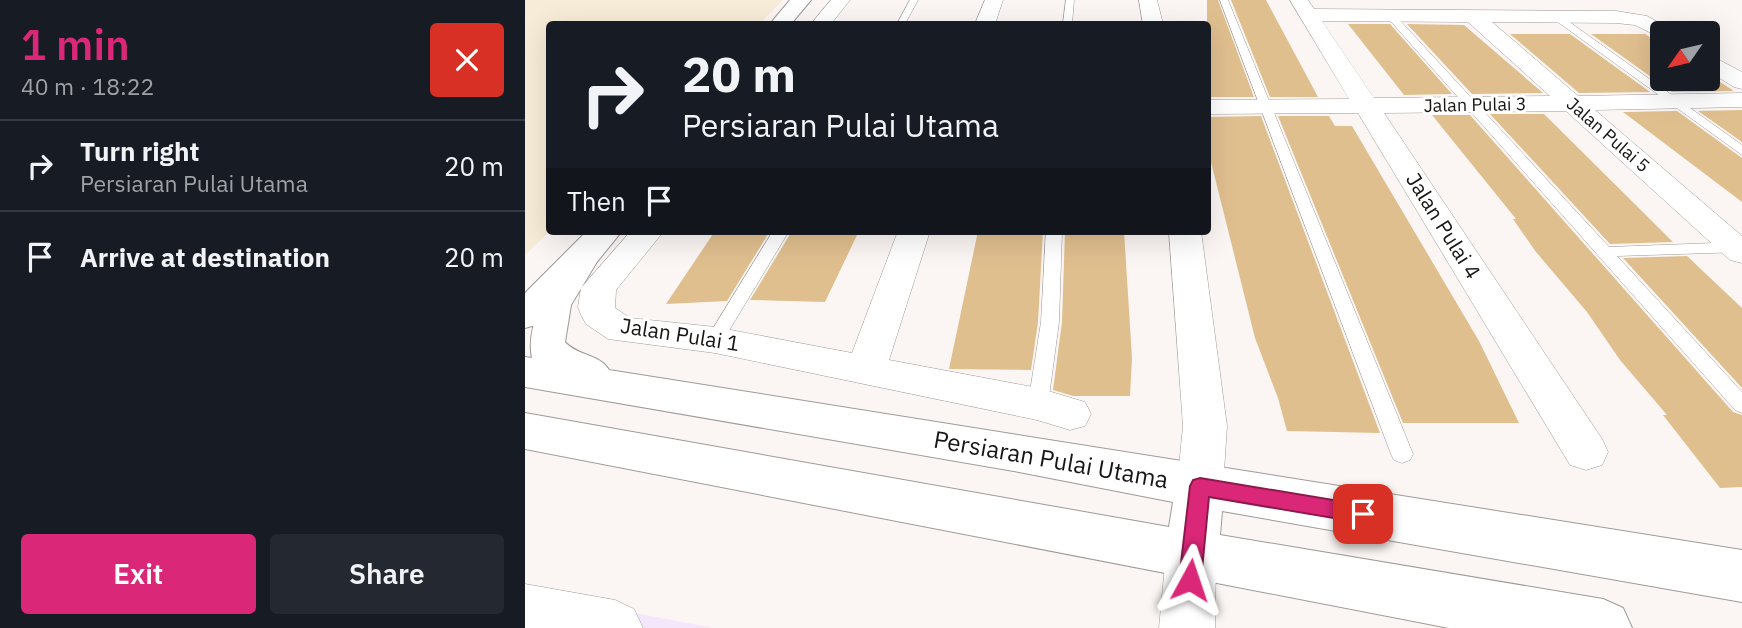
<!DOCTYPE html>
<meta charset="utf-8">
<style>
body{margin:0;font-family:"IBM Plex Sans",sans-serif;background:#242831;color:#f1f3f6;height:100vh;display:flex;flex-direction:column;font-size:26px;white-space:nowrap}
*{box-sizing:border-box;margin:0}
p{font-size:23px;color:#9ea1a6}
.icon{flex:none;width:38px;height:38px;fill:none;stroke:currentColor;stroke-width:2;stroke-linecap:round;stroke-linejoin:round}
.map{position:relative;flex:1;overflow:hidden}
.details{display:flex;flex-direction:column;background:#171b24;width:525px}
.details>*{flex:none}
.guide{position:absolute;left:21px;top:21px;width:665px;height:214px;border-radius:7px;box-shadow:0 7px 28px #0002;background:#171b24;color:#f1f3f6;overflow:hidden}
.needle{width:46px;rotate:236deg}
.tools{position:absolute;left:1125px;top:21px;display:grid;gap:14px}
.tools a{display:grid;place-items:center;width:70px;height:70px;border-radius:7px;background:#171b24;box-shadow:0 7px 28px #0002;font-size:35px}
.pin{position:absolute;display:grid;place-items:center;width:60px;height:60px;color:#fff;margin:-30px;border-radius:14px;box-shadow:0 4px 10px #0006}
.me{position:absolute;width:77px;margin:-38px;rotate:5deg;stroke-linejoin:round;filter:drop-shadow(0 0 5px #0008)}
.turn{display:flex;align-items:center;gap:24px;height:147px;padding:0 21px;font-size:32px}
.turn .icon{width:91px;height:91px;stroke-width:2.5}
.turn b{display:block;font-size:49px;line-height:60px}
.then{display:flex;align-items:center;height:66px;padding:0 21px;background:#0003;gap:14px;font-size:26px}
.round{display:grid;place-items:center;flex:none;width:74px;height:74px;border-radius:7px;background:#242831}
.overview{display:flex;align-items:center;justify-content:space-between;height:119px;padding:0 21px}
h1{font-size:42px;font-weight:600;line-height:52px;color:#db2777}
.button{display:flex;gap:14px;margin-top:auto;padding:14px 21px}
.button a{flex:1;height:80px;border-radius:7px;background:#db2777;color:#fff;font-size:28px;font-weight:600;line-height:80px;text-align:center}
.button a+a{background:#242831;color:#f1f3f6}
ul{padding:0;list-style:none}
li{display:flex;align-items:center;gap:21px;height:91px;padding:0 21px;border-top:2px solid #363941}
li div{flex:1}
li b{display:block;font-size:26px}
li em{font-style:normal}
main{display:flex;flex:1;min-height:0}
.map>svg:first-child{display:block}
.commercial{fill:#f5e7fb}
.education{fill:#f7ecd7}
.building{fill:#e0bf8f}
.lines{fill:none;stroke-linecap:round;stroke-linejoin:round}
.service-casing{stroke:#9f9a98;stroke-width:1}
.minor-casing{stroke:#9f9a98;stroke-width:1}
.tertiary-casing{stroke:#9f9a98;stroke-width:2}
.secondary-casing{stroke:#9f9a98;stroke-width:2}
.service{fill:#fff;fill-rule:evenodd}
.minor{fill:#fff;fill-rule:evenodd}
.tertiary{fill:#fff;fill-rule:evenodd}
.secondary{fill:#fff;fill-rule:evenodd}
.route{fill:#db2777;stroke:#8e194d;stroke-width:2}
.labels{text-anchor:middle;stroke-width:6;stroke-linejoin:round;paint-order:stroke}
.far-street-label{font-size:18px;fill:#171615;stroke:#fff}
.street-label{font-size:21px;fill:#171615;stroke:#fff}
.near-street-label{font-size:24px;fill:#171615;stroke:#fff}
</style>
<main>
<section class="details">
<div class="overview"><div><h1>1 min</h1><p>40 m · 18:22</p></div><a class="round" style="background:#d93025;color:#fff"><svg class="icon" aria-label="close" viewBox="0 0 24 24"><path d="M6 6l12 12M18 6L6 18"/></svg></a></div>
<ul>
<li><svg class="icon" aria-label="right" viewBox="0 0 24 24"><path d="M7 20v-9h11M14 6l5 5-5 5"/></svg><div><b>Turn right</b><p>Persiaran Pulai Utama</p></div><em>20 m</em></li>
<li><svg class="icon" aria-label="arrive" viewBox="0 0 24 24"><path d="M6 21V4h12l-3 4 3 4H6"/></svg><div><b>Arrive at destination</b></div><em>20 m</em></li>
</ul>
<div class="button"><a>Exit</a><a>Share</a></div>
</section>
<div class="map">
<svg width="1217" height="628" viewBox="0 0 1217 628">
<rect width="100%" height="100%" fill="#fbf6f3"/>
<path class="commercial" d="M 0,592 L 189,628 L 0,628 Z"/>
<path class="education" d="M 0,0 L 258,0 L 234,24 L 24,24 L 25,231 L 0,255 Z"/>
<path class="building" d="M 682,0 L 693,0 L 729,97 L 682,97 Z
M 706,0 L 741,0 L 793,97 L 745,97 Z
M 823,24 L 865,24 L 927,94 L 879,95 Z
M 882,24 L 939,25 L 1018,93 L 947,94 Z
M 985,34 L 1045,34 L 1125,92 L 1054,93 Z
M 1066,34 L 1120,34 L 1138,45 L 1138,79 L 1183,79 L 1183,74 L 1209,91 L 1147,92 Z
M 1217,110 L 1217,142 L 1173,111 Z
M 1152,111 L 1217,158 L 1217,202 L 1098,112 Z
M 965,114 L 1019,114 L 1148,242 L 1085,244 Z
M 907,115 L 945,115 L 1208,412 L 1217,415 L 1217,487 L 1195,488 L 1138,415 L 1142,415 L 1095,360 L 1062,312 L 1011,252 L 988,219 L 991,219 Z
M 736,116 L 855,433 L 762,431 L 753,398 L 730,338 L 682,146 L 682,117 Z
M 753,116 L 804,116 L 810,126 L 827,126 L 954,341 L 994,423 L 878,423 Z
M 190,231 L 245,231 L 202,301 L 141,304 Z
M 267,231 L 334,231 L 300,302 L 225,300 Z
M 453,231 L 518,231 L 513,322 L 506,370 L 424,369 Z
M 540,231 L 599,231 L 607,358 L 605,396 L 548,396 L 528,390 L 537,322 Z
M 1162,256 L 1217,308 L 1217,388 L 1098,258 Z"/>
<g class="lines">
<g class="service-casing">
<path id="service" d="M 385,0 L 393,0 L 380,24 L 372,24 Z
M 541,0 L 549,0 L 547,24 L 538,24 Z
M 695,0 L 703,0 L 888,454 L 885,460 L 877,463 L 869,460 L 866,454 Z
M 862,13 L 868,13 L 1084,247 L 1217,242 L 1217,252 L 1092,256 L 1217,392 L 1217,413 L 1210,410 L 862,17 Z
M 1030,16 L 1036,16 L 1217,145 L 1217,155 L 1030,20 Z
M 248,231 L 264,231 L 196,344 L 184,344 L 181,340 Z
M 521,231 L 537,231 L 534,322 L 523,404 L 520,409 L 513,412 L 506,409 L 503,404 L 516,322 Z"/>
</g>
<g class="minor-casing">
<path id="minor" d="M 306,0 L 325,0 L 306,24 L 286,24 Z
M 460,0 L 478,0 L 470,24 L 450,24 Z
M 614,0 L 632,0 L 638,24 L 618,24 Z
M 765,0 L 783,0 L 789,9 L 1091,11 L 1122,16 L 1145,29 L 1148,33 L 1138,33 L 1138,39 L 1110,25 L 1091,23 L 967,22 L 1053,96 L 1217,93 L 1217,107 L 1070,110 L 1217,236 L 1217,263 L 1205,260 L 1041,111 L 859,113 L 1077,439 L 1083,452 L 1077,465 L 1061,470 L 1045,465 L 833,113 L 682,114 L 682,100 L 824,99 ZM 797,21 L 943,22 L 1025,96 L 849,98 Z
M 1183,54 L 1217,72 L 1217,89 L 1209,87 L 1183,71 Z
M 106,231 L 139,231 L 91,290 L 90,308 L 105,318 L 190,327 L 327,353 L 373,231 L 405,231 L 364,360 L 513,388 L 560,402 L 566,414 L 560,426 L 545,430 L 512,420 L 190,353 L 83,339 L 61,324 L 56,315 L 53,307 L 56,288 Z
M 644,231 L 676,231 L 702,426 L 698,486 L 692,500 L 675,506 L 658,500 L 652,486 L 658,426 Z
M 666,532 L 684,538 L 691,555 L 690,628 L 634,628 L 641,555 L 648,538 Z
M 0,584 L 90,600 L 109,609 L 118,628 L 0,628 Z"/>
</g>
<g class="tertiary-casing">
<path id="tertiary" d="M 265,0 L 286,0 L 266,24 L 245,24 Z
M 62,231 L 97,231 L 67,268 L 14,324 L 0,328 L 0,293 Z"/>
</g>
<g class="secondary-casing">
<path id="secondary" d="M 55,249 L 67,252 L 73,260 L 46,305 L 40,342 C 52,356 75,354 84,370 L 1217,550 L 1217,602 L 697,511 L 695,535 L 1078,599 L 1098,608 L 1107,628 L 924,628 L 0,449 L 0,413 L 644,527 L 648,502 L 494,472 L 0,387 L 0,357 L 7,358 C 0,327 25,278 43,252 Z"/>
</g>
<use href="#service" class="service"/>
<use href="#minor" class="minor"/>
<use href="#tertiary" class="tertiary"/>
<use href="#secondary" class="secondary"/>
</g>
<path class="route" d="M 675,478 L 838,505 L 845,507 L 849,514 L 845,520 L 838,523 L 684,497 L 676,580 L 673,587 L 665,590 L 657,587 L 654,580 L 665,486 L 668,480 Z"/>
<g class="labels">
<g class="far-street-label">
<text transform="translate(950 105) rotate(-1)" y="6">Jalan Pulai 3</text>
<text transform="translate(1083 135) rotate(41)" y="6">Jalan Pulai 5</text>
</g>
<g class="street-label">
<text transform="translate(918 226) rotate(58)" y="7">Jalan Pulai 4</text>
<text transform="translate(155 335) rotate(9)" y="7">Jalan Pulai 1</text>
</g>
<g class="near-street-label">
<text transform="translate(526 460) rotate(10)" y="8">Persiaran Pulai Utama</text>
</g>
</g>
</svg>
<div class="tools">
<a><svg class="needle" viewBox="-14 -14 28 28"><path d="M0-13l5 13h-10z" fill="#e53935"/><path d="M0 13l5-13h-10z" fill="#9ea1a6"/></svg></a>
</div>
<div class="pin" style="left:838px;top:514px;background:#d93025"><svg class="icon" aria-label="arrive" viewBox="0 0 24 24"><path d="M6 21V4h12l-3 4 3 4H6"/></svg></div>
<svg class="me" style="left:665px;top:580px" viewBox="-20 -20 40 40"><path d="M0-17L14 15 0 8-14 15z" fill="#db2777" stroke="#fff" stroke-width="4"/></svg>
<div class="guide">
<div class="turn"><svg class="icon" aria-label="right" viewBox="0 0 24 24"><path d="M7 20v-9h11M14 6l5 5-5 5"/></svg><div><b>20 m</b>Persiaran Pulai Utama</div></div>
<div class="then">Then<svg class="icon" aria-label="arrive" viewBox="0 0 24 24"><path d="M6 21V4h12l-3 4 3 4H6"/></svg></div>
</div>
</div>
</main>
